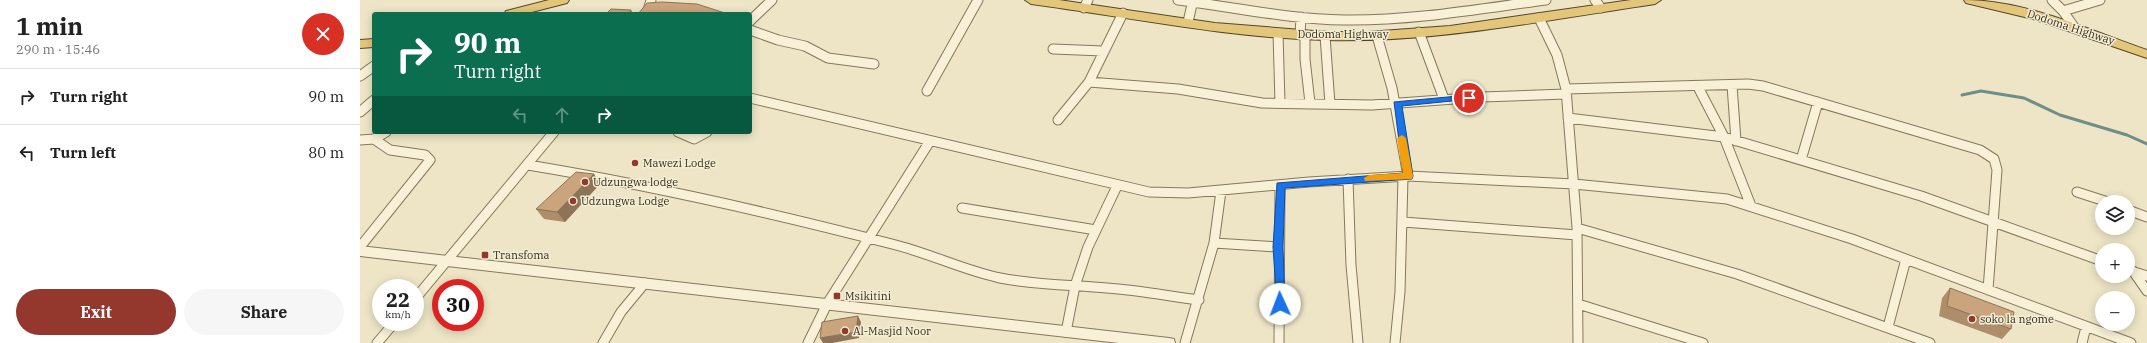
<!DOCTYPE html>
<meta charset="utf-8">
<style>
body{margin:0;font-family:"IBM Plex Serif",serif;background:#f6f6f6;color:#222;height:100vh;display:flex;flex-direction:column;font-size:15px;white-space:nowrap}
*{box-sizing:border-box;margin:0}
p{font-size:13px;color:#767676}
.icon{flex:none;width:22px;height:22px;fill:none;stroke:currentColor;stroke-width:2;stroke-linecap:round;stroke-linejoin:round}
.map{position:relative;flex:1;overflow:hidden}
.details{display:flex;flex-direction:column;background:#fff;width:360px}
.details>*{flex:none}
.top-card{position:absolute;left:12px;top:12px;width:380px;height:122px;border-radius:4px;box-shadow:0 2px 10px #0003;background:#0b6e4f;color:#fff;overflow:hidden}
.fabs{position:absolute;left:1735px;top:195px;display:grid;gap:8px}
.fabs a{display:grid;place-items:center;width:40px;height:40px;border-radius:50%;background:#fff;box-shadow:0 2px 10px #0003;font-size:20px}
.speed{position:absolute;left:12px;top:279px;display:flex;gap:8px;font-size:20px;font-weight:700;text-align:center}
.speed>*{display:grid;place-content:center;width:52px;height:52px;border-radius:50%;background:#fff;box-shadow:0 2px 10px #0003;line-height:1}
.speed small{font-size:10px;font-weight:400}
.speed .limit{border:6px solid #d22;background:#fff;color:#111}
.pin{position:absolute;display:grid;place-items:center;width:34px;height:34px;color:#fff;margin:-17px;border:2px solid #fff;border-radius:50%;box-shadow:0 1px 4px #0007}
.me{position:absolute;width:44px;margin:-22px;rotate:358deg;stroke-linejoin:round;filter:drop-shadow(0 0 3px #0008)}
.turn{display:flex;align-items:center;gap:14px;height:84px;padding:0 16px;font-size:18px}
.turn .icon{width:52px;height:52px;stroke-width:2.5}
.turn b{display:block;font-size:28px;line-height:34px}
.lanes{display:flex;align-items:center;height:38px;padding:0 16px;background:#0003;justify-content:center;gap:20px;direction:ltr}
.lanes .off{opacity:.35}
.round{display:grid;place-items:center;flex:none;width:42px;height:42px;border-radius:21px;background:#f6f6f6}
.summary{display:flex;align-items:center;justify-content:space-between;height:68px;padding:0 16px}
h1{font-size:24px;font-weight:700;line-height:30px}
.cta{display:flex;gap:8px;margin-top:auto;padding:8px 16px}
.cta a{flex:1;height:46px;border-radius:24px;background:#94372d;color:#fff;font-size:16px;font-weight:700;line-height:46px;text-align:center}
.cta a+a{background:#f6f6f6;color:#222}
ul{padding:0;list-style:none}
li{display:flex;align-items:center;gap:12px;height:56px;padding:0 16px;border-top:1px solid #e0e0e0}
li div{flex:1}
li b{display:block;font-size:15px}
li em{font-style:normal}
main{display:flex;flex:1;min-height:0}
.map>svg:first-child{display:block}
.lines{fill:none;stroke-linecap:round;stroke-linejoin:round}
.stream{stroke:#6d8e89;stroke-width:3}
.minor-casing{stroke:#87775b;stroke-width:11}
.tertiary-casing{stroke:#87775b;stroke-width:2}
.trunk-casing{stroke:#55452f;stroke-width:2}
.minor{stroke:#f8f1d8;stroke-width:9}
.tertiary{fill:#f8f1d8;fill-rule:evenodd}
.trunk{fill:#e4c67b;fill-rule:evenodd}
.wall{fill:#ae8d6b}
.shaded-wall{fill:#8d7357}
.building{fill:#caa47c;stroke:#8d7357}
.route{fill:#1a73e8;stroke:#114b97}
.slow{fill:#f59e0b}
.poi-dot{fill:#94372d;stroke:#f4eed4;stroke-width:1.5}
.labels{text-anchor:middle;stroke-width:3;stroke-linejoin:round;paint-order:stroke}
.street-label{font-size:11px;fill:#382d1f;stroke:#f4eed4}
.poi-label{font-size:11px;fill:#382d1f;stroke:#f4eed4;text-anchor:start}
</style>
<main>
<section class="details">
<div class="summary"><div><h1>1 min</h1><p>290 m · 15:46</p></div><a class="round" style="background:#d93025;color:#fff"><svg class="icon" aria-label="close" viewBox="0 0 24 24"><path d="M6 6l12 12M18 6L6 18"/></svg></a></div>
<ul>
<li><svg class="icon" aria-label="right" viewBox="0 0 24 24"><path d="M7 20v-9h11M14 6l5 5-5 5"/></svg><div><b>Turn right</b></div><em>90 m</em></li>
<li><svg class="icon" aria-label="left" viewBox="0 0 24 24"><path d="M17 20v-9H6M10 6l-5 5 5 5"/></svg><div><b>Turn left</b></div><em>80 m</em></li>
</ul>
<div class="cta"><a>Exit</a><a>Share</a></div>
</section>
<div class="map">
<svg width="1787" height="343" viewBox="0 0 1787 343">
<rect width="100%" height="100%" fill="#ede5c5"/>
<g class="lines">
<path class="stream" d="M 1602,95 L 1621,91 L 1664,98 L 1700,115 L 1767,135 L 1787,144"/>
<g class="minor-casing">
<path id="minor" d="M 818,0 C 873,7 928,19 984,20 C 1051,21 1119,9 1186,0
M 1235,0 L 1241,8
M 1692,0 L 1703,11 L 1714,27
M 724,8 L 728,0
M 1703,11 L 1740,0
M 287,14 L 291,0
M 1179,18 L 1197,55 L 1206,89 L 1217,228 L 1218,343
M 390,21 L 412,0
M 828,22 L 833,0
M 390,30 L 418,40 L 445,46 L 468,58 L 514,64
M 1059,32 L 1084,99
M 918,33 L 920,103
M 940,35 L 941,17
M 945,35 L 945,59 L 950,103
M 965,36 L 970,104
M 1017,36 L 1032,88 L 1048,176
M 693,49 L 743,51
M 0,76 L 14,66
M 729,82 L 818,89 L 902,103 L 1012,105 L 1122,97 L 1206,94
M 1372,85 L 1376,141
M 1338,87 L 1364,137 L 1391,206
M 1206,89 L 1388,84 L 1403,86 L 1620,150 L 1634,159 L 1637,170 L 1628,290
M 567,91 L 618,0
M 390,98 L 789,192 L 828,193 L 949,182 L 1048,176 L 1214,184 L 1367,199 L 1492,239 L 1771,343
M 0,112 L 14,100
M 1208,118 L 1364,137 L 1561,196 L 1742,261
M 698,120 L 729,82 L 763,13
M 318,132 L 334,139 L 347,132
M 0,140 L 14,139 L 26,132
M 1441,160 L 1458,102
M 168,165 C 290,185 412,213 532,244 C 569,253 603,270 640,278 C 675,285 711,285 747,288 C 778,290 808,296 839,300
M 988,179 L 991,265 L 998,343
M 1717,192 L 1748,202
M 602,208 L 736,230
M 1768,210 L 1787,217
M 1043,222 L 1217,235
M 1217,228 L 1377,274 L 1570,343
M 854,243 L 918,247
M 0,247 L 70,160 L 65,155 L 30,150 L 14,139
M 1771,271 L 1787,276
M 1773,271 L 1787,291
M 55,299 L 194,132
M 1218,304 L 1343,343
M 1528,327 L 1546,259
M 706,332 L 715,286 L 728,247 L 757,186
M 17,343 L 35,322
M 243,343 L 261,312 L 285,283
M 448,343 L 467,304 L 570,141
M 825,343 L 854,243 L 861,191
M 919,343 L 920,185
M 1035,343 L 1040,292 L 1043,177
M 1722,343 L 1726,327"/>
</g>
<g class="tertiary-casing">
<path id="tertiary" d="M 0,246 L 809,338 L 814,339 L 815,343 L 759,343 L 0,256 Z"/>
</g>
<g class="trunk-casing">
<path id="trunk" d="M 189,0 L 209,0 L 207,3 L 164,14 L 144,14 L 146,11 Z
M 665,0 L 699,0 L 855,23 L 966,32 L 1007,32 L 1090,26 L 1271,0 L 1301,0 L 1295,4 C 1186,20 1076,43 966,40 C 867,38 769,17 671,4 Z
M 1604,0 C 1666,0 1729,30 1787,50 L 1787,58 L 1673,19 L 1606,3 Z
M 14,39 L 14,47 L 0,48 L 0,40 Z"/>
</g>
<use href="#minor" class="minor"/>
<use href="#tertiary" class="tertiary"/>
<use href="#trunk" class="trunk"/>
</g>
<path class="wall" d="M 234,174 L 240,184 L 205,222 L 184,219 L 176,209 Z
M 1590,288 L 1651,329 L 1642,339 L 1579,316 L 1582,298 Z"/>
<path class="shaded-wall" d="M 271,10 L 273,14 L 269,14 Z
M 234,174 L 240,184 L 205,222 L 197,212 Z
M 498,316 L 501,322 L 499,338 L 472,343 L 463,343 L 460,338 Z"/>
<path class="building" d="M 302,2 L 337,4 L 368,14 L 278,14 L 287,3 Z
M 251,9 L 271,10 L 269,14 L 246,14 Z
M 216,172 L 234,174 L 197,212 L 176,209 Z
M 1590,288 L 1654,312 L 1651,329 L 1587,306 Z
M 498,316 L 496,332 L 460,338 L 462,322 Z"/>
<path class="route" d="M 1109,95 L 1112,96 L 1112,99 L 1042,106 L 1053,176 L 1052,179 L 925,188 L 923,247 L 925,304 L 920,308 L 917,306 L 913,247 L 917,183 L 1043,173 L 1034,102 Z"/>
<path class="slow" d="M 1042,135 L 1046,138 L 1053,176 L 1052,179 L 1005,181 L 1004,178 L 1009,175 L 1043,173 L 1037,138 Z"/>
<g class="poi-dot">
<circle cx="275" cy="163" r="4"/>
<circle cx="225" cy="182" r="4"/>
<circle cx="213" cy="201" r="4"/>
<rect x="121" y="251" width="8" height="8" rx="2"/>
<rect x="473" y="292" width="8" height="8" rx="2"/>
<circle cx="1612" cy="319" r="4"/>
<circle cx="485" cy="331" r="4"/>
</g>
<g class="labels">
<g class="street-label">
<text transform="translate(1711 27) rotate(18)" y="4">Dodoma Highway</text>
<text x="983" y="38">Dodoma Highway</text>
</g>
<g class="poi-label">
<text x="283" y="167">Mawezi Lodge</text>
<text x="233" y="186">Udzungwa lodge</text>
<text x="221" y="205">Udzungwa Lodge</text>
<text x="133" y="259">Transfoma</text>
<text x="485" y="300">Msikitini</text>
<text x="1620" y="323">soko la ngome</text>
<text x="493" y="335">Al-Masjid Noor</text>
</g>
</g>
</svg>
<div class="fabs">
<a><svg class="icon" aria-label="layers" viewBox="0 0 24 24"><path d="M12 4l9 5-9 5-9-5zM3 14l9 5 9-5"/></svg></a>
<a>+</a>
<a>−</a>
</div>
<div class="speed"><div>22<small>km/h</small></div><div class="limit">30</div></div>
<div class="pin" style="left:1109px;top:98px;background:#d93025"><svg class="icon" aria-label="arrive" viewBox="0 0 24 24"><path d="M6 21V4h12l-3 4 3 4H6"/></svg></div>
<svg class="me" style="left:920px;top:304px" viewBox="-20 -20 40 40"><circle r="19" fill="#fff"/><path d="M0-13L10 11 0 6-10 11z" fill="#1a73e8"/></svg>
<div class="top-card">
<div class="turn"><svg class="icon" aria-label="right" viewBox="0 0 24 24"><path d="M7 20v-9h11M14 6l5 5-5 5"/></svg><div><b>90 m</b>Turn right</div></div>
<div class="lanes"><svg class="icon off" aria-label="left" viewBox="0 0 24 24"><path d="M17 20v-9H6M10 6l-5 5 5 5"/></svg><svg class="icon off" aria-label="ahead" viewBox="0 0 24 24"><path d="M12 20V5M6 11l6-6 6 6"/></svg><svg class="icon" aria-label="right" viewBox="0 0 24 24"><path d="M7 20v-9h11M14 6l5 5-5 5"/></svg></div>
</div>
</div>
</main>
